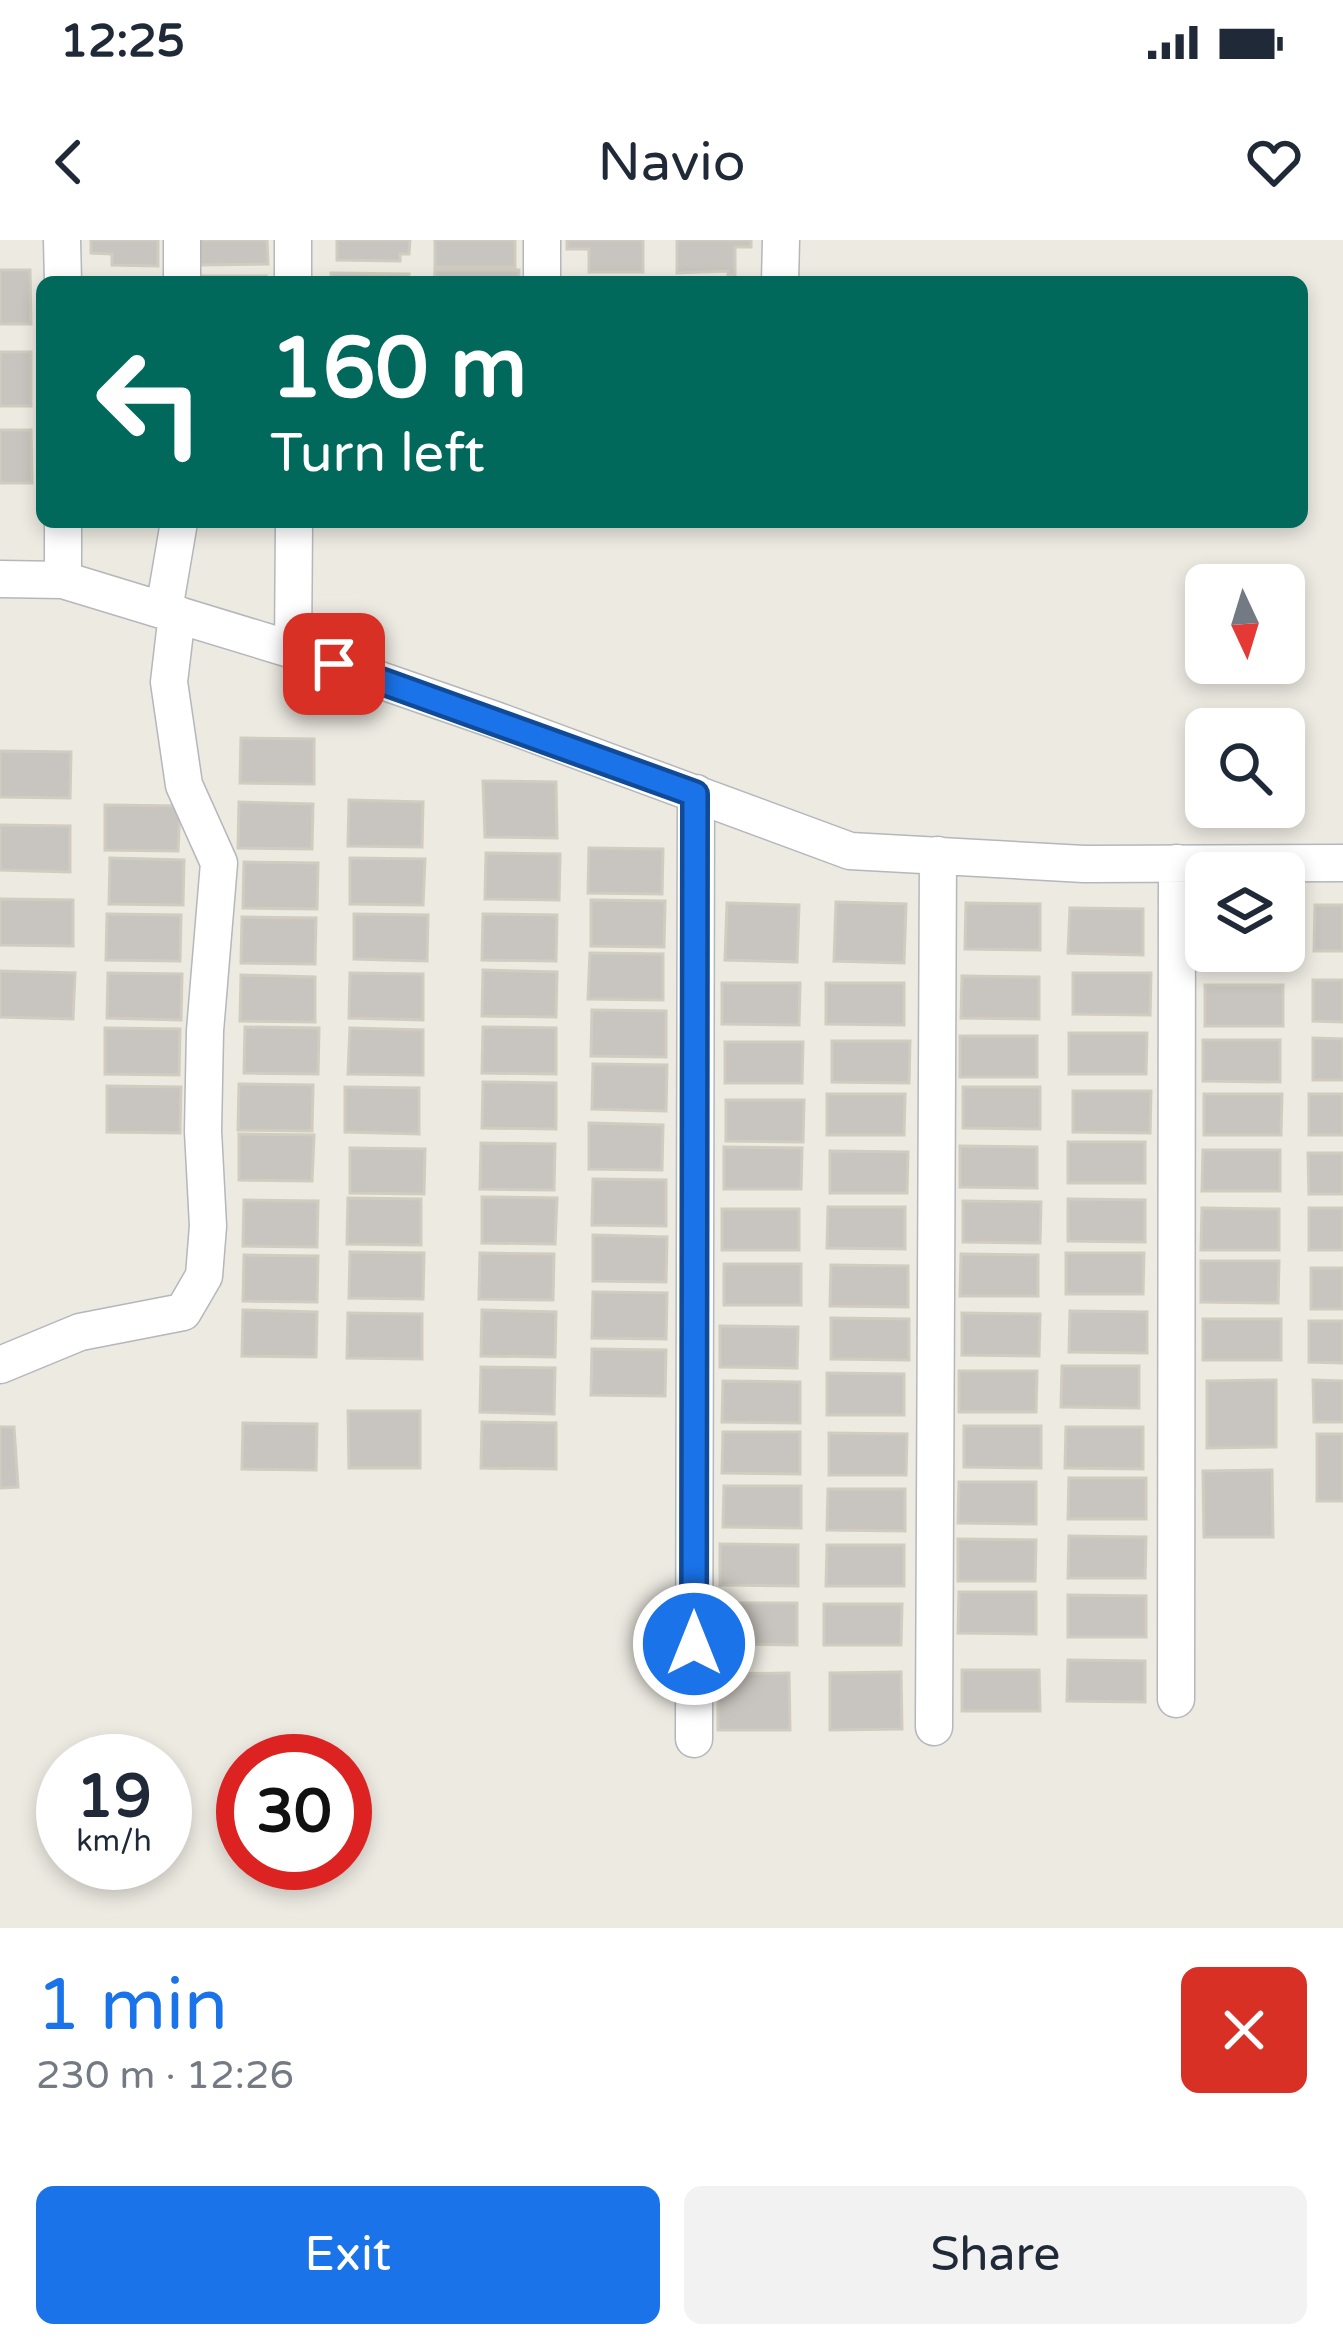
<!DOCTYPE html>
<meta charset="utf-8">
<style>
body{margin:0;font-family:"Varela Round",sans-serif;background:#f2f2f3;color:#1f2937;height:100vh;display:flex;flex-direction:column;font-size:45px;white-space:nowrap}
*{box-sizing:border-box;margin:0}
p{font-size:39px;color:#747a83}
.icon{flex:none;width:66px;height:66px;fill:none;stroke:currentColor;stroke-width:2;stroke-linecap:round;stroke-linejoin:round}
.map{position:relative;height:1688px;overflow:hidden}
.side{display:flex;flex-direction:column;background:#fff;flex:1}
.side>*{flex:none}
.banner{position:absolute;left:36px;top:36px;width:1272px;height:252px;border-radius:18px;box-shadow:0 6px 18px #0003;background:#00695c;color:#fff;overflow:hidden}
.needle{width:78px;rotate:176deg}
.buttons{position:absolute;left:1185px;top:324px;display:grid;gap:24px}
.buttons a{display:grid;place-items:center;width:120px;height:120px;border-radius:18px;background:#fff;box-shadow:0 6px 18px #0003;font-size:60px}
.speed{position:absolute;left:36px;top:1494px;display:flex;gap:24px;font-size:60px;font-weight:700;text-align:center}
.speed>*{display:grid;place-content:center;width:156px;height:156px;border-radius:50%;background:#fff;box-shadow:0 6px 18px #0003;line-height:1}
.speed small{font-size:30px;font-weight:400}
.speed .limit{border:18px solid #d22;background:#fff;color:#111}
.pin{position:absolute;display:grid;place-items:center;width:102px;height:102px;color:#fff;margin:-51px;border-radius:24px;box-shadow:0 6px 18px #0006}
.me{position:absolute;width:132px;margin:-66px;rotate:0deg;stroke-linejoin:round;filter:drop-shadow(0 0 9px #0008)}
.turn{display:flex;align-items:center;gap:42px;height:252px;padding:0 36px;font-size:54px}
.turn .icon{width:156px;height:156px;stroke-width:2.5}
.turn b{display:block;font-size:84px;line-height:102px}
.round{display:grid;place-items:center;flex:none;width:126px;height:126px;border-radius:18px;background:#f2f2f3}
.headline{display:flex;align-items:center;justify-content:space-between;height:204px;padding:0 36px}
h1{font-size:72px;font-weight:600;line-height:90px;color:#1a73e8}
.cta{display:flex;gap:24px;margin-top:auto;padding:24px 36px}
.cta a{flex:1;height:138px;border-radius:18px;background:#1a73e8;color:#fff;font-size:48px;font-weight:600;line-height:138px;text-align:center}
.cta a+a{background:#f2f2f3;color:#1f2937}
.status{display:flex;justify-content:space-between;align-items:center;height:84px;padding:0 60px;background:#fff;direction:ltr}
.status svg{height:33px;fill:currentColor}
header{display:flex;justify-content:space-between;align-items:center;height:156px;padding:0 36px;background:#fff;font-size:54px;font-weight:600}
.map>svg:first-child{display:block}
.building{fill:#c8c4bf;stroke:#d0ccc0;stroke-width:3}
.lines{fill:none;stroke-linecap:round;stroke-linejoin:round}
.minor-casing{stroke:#b4b7bb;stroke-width:39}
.minor{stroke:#fff;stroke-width:36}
.route-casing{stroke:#114b97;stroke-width:30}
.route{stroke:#1a73e8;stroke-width:21}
</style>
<div class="status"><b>12:25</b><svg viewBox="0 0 49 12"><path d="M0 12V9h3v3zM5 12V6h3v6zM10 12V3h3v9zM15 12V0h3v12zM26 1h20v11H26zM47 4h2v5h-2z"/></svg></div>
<header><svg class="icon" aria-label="back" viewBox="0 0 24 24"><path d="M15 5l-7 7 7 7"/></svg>Navio<svg class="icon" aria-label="heart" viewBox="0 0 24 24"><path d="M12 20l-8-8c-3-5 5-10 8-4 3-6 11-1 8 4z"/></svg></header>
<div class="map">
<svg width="1343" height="1688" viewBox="0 0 1343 1688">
<rect width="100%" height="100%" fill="#eceae1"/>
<path class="building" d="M 91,0 L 158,0 L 158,26 L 112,25 L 112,14 L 91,13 Z
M 198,0 L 267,0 L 268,24 L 198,25 Z
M 337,0 L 410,0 L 409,14 L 400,14 L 400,21 L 337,20 Z
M 435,0 L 515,0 L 515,27 L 435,27 Z
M 567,0 L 643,0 L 643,32 L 589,32 L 589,9 L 567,9 Z
M 677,0 L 751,0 L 751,7 L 735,7 L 735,35 L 728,35 L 728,31 L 677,33 Z
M 0,30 L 30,30 L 31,84 L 0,84 Z
M 435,30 L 519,30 L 519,42 L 434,42 Z
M 331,33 L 409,34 L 409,42 L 331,42 Z
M 197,36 L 266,36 L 266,42 L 197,42 Z
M 0,112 L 31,112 L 31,166 L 0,166 Z
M 0,190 L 31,190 L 32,243 L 0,243 Z
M 241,498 L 314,499 L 314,544 L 240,543 Z
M 0,511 L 71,512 L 70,558 L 0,557 Z
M 483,541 L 556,542 L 557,598 L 485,597 Z
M 349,560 L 423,562 L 422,607 L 348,606 Z
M 239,562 L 313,564 L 312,609 L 238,608 Z
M 105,565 L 180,566 L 178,611 L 105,610 Z
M 0,585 L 70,586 L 70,632 L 0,630 Z
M 589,608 L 663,609 L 662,654 L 588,653 Z
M 486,613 L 560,614 L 559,660 L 485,659 Z
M 110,618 L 184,620 L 183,665 L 109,664 Z
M 350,618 L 425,619 L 423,665 L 350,664 Z
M 244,622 L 318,623 L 317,669 L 243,668 Z
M 0,659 L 73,660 L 73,706 L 0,705 Z
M 591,660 L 665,661 L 664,707 L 591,706 Z
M 836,662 L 906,664 L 904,723 L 834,721 Z
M 727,663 L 799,665 L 797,722 L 725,720 Z
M 966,663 L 1040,664 L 1040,710 L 965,709 Z
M 1315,665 L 1343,665 L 1343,711 L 1314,711 Z
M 1070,668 L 1143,669 L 1143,715 L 1068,713 Z
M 107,674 L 181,675 L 180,721 L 106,720 Z
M 354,674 L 428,675 L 427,721 L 354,719 Z
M 483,674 L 557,675 L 556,721 L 482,720 Z
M 242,677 L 316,678 L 315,724 L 241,723 Z
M 590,713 L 663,714 L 663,760 L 588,759 Z
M 483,730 L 557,732 L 556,777 L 482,776 Z
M 0,731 L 75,733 L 73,779 L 0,777 Z
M 108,733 L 182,734 L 181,780 L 107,778 Z
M 350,733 L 423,734 L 423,780 L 349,778 Z
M 1073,733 L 1151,733 L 1150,775 L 1073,774 Z
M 241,735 L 315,737 L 315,782 L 240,781 Z
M 962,736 L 1039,737 L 1039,779 L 961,778 Z
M 1313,740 L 1343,740 L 1343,782 L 1313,781 Z
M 722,743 L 800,743 L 799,785 L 722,784 Z
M 826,743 L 904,743 L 904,785 L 826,784 Z
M 1205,745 L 1283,745 L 1283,786 L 1205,786 Z
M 592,770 L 666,771 L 666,817 L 591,816 Z
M 245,787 L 319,788 L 318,834 L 244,833 Z
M 483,787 L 556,788 L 556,834 L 482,833 Z
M 105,788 L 180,789 L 179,835 L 105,834 Z
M 350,788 L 423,790 L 423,835 L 348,834 Z
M 1069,793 L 1147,793 L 1146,834 L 1069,834 Z
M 960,796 L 1037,796 L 1037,837 L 960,837 Z
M 1313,798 L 1343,799 L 1343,840 L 1313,840 Z
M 1203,800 L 1280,800 L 1280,842 L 1203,841 Z
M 832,801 L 910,801 L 909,843 L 832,842 Z
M 725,802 L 803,802 L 802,843 L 725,843 Z
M 593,824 L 667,825 L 666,871 L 592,869 Z
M 483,842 L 556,843 L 556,889 L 482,888 Z
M 239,844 L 313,845 L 312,891 L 238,890 Z
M 107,846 L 181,847 L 180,893 L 107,892 Z
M 345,847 L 419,848 L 419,894 L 345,892 Z
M 963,847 L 1040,847 L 1040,889 L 963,888 Z
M 1073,851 L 1151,851 L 1150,893 L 1073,892 Z
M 827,854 L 905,854 L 904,895 L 827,895 Z
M 1204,854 L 1282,854 L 1281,895 L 1204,895 Z
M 1309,854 L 1343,854 L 1343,895 L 1309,895 Z
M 726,860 L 804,860 L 803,902 L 726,901 Z
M 589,883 L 663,885 L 662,930 L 589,929 Z
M 239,894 L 314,895 L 312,941 L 239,940 Z
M 1068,902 L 1145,902 L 1145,943 L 1068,943 Z
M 481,903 L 555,904 L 554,950 L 480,949 Z
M 960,906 L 1037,907 L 1037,948 L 960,947 Z
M 724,907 L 802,908 L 801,949 L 724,949 Z
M 350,908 L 425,909 L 424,954 L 350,953 Z
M 1203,910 L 1280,910 L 1280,951 L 1202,951 Z
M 830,911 L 908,912 L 907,953 L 830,953 Z
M 1308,913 L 1343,913 L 1343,954 L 1309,954 Z
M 593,939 L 666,940 L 666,986 L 592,985 Z
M 482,957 L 557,958 L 555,1004 L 482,1003 Z
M 348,958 L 421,959 L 421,1005 L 347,1004 Z
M 1068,959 L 1145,960 L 1145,1002 L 1068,1001 Z
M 244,960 L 318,961 L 317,1007 L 243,1006 Z
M 963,961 L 1041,962 L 1040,1003 L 963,1002 Z
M 828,967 L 905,967 L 905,1009 L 827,1008 Z
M 1202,968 L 1279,969 L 1279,1010 L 1201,1010 Z
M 1309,968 L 1343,968 L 1343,1010 L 1309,1010 Z
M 722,969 L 799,969 L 799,1010 L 722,1010 Z
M 593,995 L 667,997 L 666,1042 L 593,1041 Z
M 350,1012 L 424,1013 L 423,1059 L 349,1058 Z
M 480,1013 L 554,1014 L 553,1060 L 479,1059 Z
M 1066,1013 L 1144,1013 L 1143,1054 L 1066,1054 Z
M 961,1014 L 1038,1015 L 1038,1056 L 960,1056 Z
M 244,1015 L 318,1016 L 317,1062 L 243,1061 Z
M 1201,1021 L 1279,1021 L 1278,1063 L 1201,1062 Z
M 724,1024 L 801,1024 L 801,1065 L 724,1065 Z
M 831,1025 L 908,1026 L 908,1067 L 830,1066 Z
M 1311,1028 L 1343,1028 L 1343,1069 L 1311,1069 Z
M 593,1052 L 667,1053 L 666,1099 L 592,1098 Z
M 243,1070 L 317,1072 L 316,1117 L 242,1116 Z
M 482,1070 L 556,1072 L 555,1117 L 481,1116 Z
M 1070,1071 L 1147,1072 L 1147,1113 L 1069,1112 Z
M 348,1073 L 422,1074 L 422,1119 L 347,1118 Z
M 962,1073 L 1040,1074 L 1039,1116 L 962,1115 Z
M 831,1078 L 909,1079 L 909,1120 L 831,1119 Z
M 1203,1079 L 1281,1079 L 1281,1120 L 1203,1120 Z
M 1309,1081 L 1343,1081 L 1343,1123 L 1309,1122 Z
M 720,1086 L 798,1087 L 797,1128 L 720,1127 Z
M 592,1109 L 666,1110 L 665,1156 L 591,1155 Z
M 1062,1126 L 1139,1126 L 1139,1168 L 1061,1167 Z
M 481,1127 L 555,1128 L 554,1174 L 480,1172 Z
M 959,1131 L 1037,1131 L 1036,1172 L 959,1172 Z
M 827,1133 L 904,1134 L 904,1175 L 827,1175 Z
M 1276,1140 L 1276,1207 L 1207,1208 L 1207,1141 Z
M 1313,1140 L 1343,1141 L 1343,1182 L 1314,1182 Z
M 723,1141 L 800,1142 L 800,1183 L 722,1182 Z
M 348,1171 L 420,1171 L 420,1228 L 349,1228 Z
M 482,1182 L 556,1183 L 556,1229 L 481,1228 Z
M 243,1183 L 317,1184 L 316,1230 L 242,1229 Z
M 964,1186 L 1041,1186 L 1041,1228 L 964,1227 Z
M 0,1187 L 14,1187 L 18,1247 L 0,1248 Z
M 1066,1187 L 1143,1187 L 1143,1229 L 1065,1228 Z
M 723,1192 L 800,1192 L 800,1234 L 722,1233 Z
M 829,1193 L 907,1194 L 906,1235 L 829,1235 Z
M 1317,1194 L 1343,1194 L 1343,1261 L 1317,1261 Z
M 1272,1230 L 1273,1297 L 1204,1297 L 1203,1231 Z
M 1069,1238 L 1146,1238 L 1146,1279 L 1068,1279 Z
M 959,1242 L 1036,1242 L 1036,1284 L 958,1283 Z
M 724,1246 L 801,1246 L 801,1288 L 723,1287 Z
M 828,1249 L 905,1249 L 905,1291 L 827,1290 Z
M 1069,1296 L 1146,1297 L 1145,1338 L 1068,1338 Z
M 958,1299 L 1036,1300 L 1035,1341 L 958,1341 Z
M 720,1304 L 798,1305 L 798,1346 L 720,1345 Z
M 827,1305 L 904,1305 L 904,1346 L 826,1346 Z
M 959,1352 L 1036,1352 L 1036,1394 L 958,1393 Z
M 1068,1355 L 1146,1356 L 1146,1397 L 1068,1397 Z
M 720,1363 L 797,1363 L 797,1405 L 719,1404 Z
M 824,1364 L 902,1364 L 901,1405 L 824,1405 Z
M 1068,1420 L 1145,1421 L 1145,1462 L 1067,1461 Z
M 962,1430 L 1039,1430 L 1040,1471 L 962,1471 Z
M 901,1432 L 902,1489 L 830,1490 L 830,1433 Z
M 789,1433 L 790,1490 L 718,1490 L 718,1434 Z"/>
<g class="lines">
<g class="minor-casing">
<path id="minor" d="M 62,0 L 63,42
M 293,0 L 293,42
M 182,42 L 182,0
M 542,42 L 542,0
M 780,42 L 781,0
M 63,282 L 63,340
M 0,339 L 63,340 L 293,410 L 495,480 L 850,611 L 1084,624 L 1343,623
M 164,370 L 179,282
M 293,410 L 294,282
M 0,1125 L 80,1092 L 183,1072 L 204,1036 L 208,986 L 203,891 L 205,791 L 219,623 L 184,545 L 169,442 L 177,374
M 1176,1459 L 1177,623
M 934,1487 L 938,615
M 694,1499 L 696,553"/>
</g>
<use href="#minor" class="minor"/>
</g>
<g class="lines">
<g class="route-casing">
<path id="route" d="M 334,424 L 695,554 L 694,1404"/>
</g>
<use href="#route" class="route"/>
</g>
</svg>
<div class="buttons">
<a><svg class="needle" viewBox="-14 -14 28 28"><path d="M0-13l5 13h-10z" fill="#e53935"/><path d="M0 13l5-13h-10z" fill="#747a83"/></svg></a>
<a><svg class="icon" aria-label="search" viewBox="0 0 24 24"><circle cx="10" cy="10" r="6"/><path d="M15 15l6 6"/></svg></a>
<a><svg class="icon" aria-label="layers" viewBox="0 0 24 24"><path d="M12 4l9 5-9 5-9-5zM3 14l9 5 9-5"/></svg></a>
</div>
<div class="speed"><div>19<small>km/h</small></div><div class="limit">30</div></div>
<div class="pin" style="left:334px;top:424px;background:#d93025"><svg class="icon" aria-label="arrive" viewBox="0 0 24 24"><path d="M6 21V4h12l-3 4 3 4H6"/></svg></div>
<svg class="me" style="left:694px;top:1404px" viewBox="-20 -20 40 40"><circle r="17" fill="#1a73e8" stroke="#fff" stroke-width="3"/><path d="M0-11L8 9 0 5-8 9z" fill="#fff"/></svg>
<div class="banner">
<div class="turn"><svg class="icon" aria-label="left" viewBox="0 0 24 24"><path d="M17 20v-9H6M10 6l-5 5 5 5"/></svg><div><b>160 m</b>Turn left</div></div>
</div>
</div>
<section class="side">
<div class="headline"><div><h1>1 min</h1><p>230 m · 12:26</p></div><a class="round" style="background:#d93025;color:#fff"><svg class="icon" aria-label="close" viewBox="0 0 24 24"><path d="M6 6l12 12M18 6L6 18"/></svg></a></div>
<div class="cta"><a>Exit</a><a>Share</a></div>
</section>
